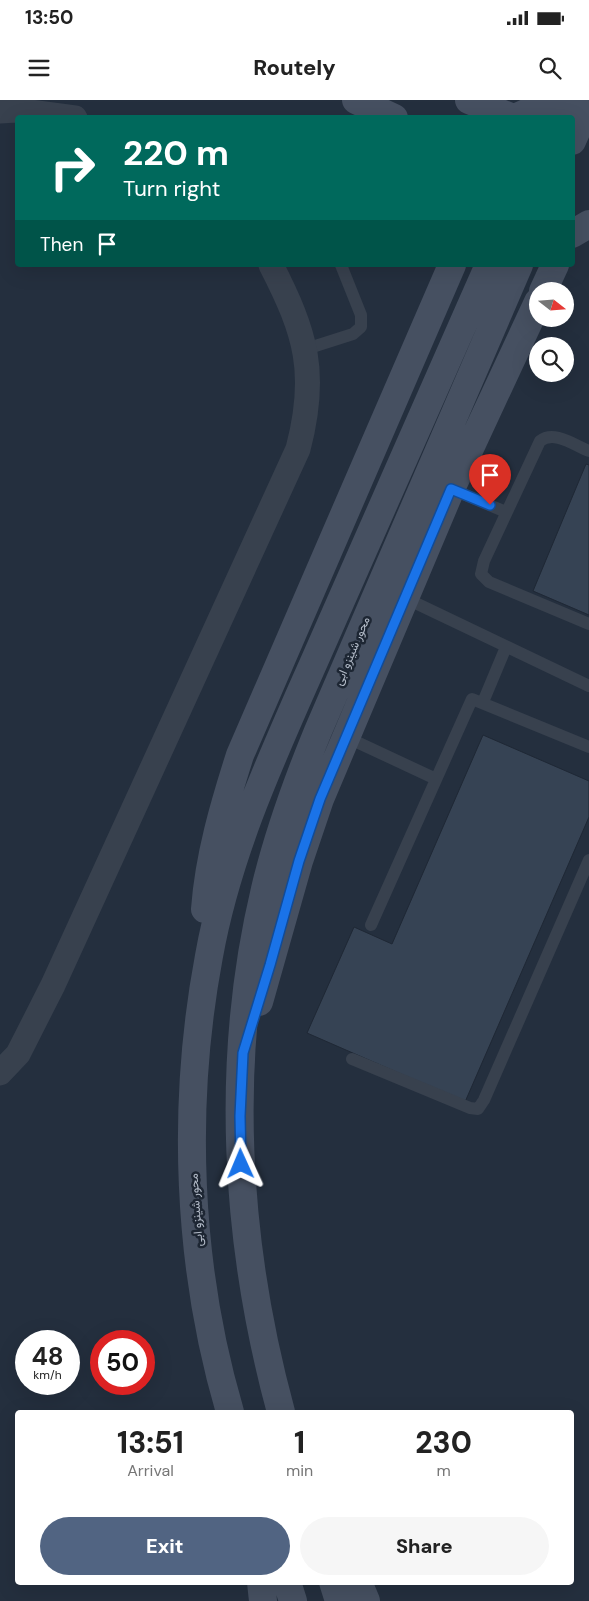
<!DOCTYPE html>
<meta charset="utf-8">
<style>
body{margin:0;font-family:"DM Sans",Vazirmatn,sans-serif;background:#f6f6f6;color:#222;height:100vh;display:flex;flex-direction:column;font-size:19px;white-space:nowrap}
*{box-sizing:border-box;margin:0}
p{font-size:16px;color:#767676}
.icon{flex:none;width:28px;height:28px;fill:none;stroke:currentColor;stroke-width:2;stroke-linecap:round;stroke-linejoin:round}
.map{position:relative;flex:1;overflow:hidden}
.details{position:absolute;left:15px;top:1310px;width:559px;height:175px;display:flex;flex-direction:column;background:#fff;border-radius:5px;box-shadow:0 5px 20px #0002}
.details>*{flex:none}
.hud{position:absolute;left:15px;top:15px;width:560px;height:152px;border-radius:5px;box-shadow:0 5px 20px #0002;background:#00695c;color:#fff;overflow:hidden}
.needle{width:32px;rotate:107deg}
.buttons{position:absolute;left:529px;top:182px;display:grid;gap:10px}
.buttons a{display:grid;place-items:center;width:45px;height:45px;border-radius:50%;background:#fff;box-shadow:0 5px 20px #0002;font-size:25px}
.speed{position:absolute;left:15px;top:1230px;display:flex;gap:10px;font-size:25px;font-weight:700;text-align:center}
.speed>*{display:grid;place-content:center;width:65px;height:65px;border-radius:50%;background:#fff;box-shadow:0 5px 20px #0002;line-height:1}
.speed small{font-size:12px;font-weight:400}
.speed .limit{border:8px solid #d22;background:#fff;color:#111}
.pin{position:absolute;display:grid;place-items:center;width:42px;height:42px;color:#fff;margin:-51px -21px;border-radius:50% 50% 50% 0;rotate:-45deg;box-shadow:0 0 5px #0007}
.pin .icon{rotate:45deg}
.me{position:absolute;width:55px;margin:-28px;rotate:359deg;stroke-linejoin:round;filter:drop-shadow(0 0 4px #0008)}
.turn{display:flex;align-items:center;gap:18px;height:105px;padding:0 25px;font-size:22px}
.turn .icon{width:65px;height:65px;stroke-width:2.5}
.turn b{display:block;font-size:35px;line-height:42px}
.then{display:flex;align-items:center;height:48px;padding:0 25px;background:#0003;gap:10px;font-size:19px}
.eta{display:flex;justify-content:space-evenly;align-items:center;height:85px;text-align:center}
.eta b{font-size:30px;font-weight:800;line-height:35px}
.action{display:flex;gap:10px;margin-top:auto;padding:10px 25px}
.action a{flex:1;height:58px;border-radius:30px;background:#516482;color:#fff;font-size:20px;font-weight:800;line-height:58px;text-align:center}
.action a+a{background:#f6f6f6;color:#222}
.status{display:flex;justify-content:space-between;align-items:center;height:35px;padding:0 25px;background:#fff;direction:ltr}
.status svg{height:14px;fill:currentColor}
header{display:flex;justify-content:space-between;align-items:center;height:65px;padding:0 25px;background:#fff;font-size:22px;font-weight:800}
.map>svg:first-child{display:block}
.building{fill:#364354;stroke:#1f2835}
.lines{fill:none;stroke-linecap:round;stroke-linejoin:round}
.lane{stroke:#38414e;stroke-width:12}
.street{stroke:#38414e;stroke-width:25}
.secondary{stroke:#465061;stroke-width:28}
.route-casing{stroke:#114b97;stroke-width:12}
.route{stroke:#1a73e8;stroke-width:9}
.labels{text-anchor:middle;stroke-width:5;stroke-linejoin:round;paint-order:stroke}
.street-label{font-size:12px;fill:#b4bcc9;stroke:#1d2633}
</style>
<div class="status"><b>13:50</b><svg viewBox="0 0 49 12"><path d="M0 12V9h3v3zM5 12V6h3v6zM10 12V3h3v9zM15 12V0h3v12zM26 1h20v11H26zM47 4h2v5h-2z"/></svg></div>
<header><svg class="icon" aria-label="menu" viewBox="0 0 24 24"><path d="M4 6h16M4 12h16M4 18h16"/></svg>Routely<svg class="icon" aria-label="search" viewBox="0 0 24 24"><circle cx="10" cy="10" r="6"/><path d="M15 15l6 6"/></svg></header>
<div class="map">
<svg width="589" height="1501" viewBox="0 0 589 1501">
<rect width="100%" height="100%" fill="#242f3e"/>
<path class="building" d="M 586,364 L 589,365 L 589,515 L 533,491 Z
M 483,635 L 589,681 L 589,717 L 465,1002 L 307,933 L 354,827 L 392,844 Z"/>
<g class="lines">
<path class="lane" d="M 306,249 L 353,234 L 361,227 L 361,215 L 341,165
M 589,351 C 574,345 554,330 540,341 L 484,461 L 481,474 L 489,482 L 589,524
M 451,389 L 506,412
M 405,498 L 589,586
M 483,602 L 506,547
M 346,637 L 436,679
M 371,825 L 472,599 L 589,647
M 352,959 L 470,1008 L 478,1009 L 484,1000 L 589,760"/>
<path class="street" d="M 0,11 L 16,10 L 75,18
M 0,973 L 18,954 L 53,885 L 298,349 C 318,273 306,233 271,165"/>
<path class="secondary" d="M 356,0 L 394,18
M 469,0 L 513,18
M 516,18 C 538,4 569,6 589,23
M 572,41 L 589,3
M 572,134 L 589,124
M 543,191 L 555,165
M 205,809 C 209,756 224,705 240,655 L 452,165
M 259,902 L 299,761 L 320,699 L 451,389 L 538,202
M 230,1312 C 187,1166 181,1005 209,856 C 229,744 280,640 325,537 C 380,413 434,289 489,165
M 281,1312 C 235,1143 224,961 265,789 C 278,734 297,682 318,631 L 519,165
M 261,1482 L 263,1501
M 287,1482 L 293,1501
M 333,1482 L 339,1501
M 358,1482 L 366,1501"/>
</g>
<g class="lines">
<g class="route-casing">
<path id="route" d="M 241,1064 L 240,1016 L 243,953 L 270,865 L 299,761 L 320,699 L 451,389 L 490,405"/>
</g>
<use href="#route" class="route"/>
</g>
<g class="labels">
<g class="street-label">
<text transform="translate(352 551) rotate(-67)" y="4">محور شينزو ابى</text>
<text transform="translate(196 1110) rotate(-94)" y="4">محور شينزو ابى</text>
</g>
</g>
</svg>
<div class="buttons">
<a><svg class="needle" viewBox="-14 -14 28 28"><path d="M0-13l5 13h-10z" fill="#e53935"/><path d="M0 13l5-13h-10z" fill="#767676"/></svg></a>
<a><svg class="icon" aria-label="search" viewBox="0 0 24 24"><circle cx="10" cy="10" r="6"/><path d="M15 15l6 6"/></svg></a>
</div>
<div class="speed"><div>48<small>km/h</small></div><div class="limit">50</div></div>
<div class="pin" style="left:490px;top:405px;background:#d93025"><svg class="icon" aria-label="arrive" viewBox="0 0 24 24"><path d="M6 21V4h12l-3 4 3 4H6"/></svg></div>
<svg class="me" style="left:241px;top:1064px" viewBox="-20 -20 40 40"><path d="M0-17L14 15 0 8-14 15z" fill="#1a73e8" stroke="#fff" stroke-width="4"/></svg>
<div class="hud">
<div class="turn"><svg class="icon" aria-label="right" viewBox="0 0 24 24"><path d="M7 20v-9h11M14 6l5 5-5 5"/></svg><div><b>220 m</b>Turn right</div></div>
<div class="then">Then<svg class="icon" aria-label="arrive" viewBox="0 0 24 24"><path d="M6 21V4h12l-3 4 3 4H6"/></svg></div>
</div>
<section class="details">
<div class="eta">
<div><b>13:51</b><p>Arrival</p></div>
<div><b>1</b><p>min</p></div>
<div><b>230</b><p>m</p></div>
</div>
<div class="action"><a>Exit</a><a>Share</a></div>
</section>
</div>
